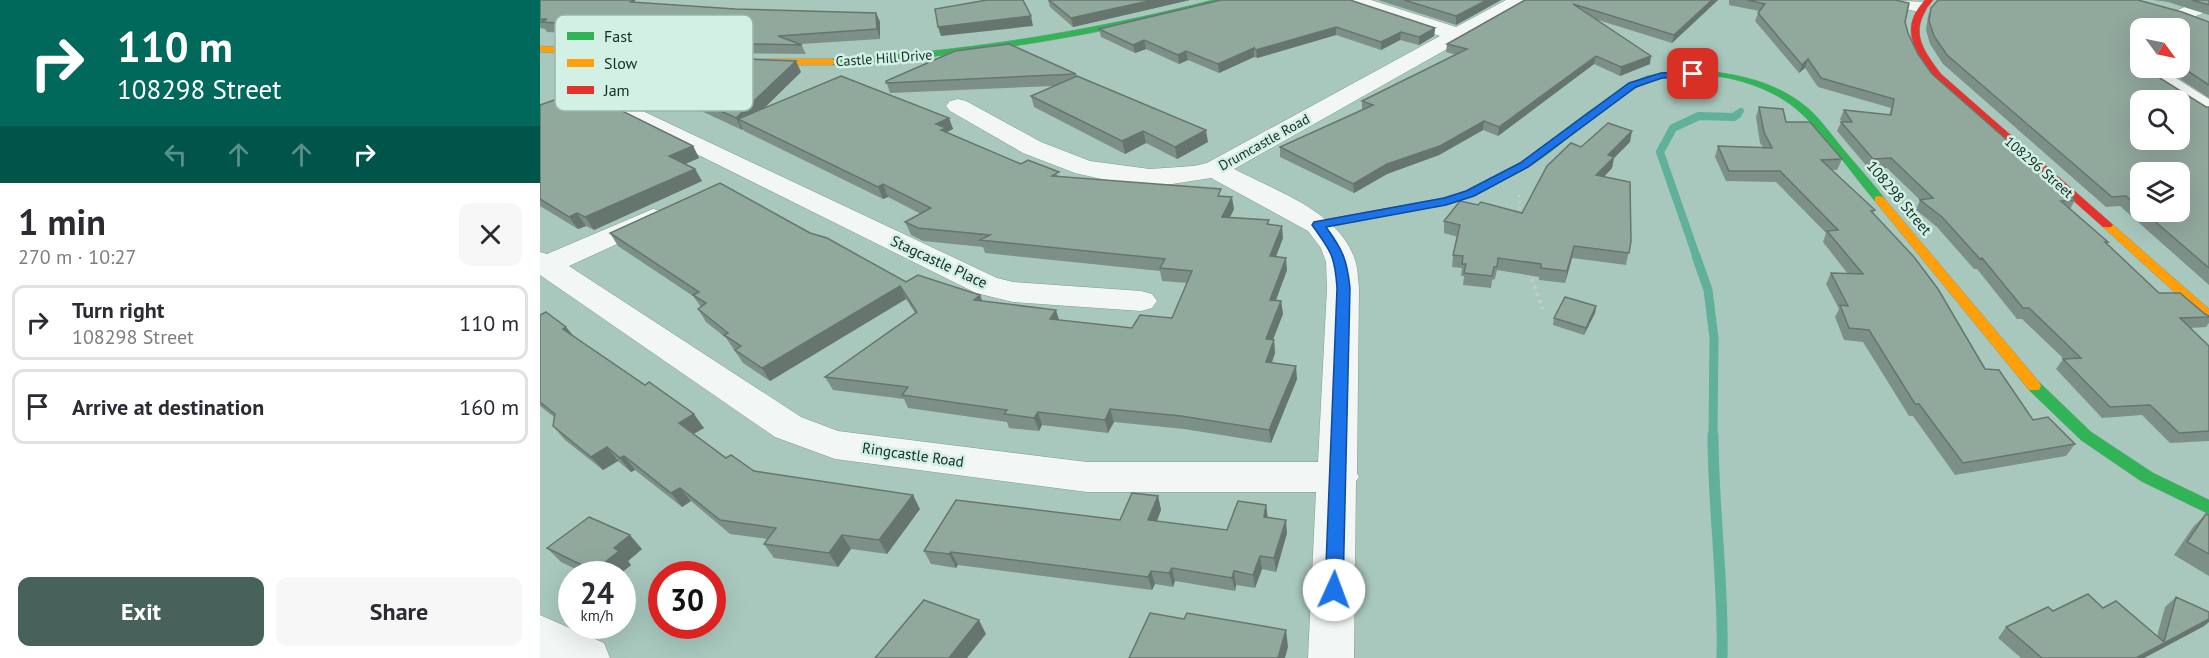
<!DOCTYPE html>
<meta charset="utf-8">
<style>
body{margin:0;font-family:"PT Sans",sans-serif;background:#f7f7f7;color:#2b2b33;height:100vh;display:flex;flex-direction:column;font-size:22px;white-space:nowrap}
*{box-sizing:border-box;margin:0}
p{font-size:20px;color:#7c7c81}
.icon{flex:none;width:33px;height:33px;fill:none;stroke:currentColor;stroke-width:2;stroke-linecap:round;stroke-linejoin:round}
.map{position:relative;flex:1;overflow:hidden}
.drawer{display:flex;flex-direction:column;background:#fff;width:540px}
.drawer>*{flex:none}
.hud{background:#00695c;color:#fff;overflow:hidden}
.needle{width:39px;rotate:123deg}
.tools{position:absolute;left:1590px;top:18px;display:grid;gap:12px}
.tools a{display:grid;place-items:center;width:60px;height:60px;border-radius:12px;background:#fff;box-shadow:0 6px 24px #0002;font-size:30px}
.speed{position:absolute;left:18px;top:561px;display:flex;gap:12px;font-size:30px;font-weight:700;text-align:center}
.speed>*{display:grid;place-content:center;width:78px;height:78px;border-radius:50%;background:#fff;box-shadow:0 6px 24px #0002;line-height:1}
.speed small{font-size:15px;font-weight:400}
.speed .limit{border:9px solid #d22;background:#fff;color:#111}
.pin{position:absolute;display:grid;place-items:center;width:51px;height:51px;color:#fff;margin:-26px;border-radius:12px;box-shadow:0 3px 9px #0006}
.me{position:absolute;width:66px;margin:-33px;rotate:2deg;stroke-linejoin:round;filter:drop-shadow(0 0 4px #0008)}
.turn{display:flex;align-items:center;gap:21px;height:126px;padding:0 18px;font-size:27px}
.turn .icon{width:78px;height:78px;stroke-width:2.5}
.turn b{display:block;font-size:42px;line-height:51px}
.lanes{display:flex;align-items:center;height:57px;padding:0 18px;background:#0003;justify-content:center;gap:30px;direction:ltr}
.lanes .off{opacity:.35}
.round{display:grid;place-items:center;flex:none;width:63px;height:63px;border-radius:12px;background:#f7f7f7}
.head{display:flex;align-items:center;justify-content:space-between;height:102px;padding:0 18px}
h1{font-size:36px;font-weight:600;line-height:45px}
.button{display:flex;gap:12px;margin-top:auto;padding:12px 18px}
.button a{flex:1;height:69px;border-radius:12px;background:#47625a;color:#fff;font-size:24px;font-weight:600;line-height:69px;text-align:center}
.button a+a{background:#f7f7f7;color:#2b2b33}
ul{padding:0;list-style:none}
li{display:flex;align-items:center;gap:18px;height:75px;margin:0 12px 9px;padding:0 6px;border:3px solid #e1e1e2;border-radius:12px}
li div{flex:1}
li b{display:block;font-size:22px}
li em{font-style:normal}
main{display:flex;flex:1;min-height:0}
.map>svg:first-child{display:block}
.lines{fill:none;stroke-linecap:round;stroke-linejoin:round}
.stream-far3{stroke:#61b09a;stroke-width:6}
.stream-far2{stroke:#61b09a;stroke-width:8}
.stream-far1{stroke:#61b09a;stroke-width:9}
.stream{stroke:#61b09a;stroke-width:11}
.street-casing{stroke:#829b93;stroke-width:1}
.fast-casing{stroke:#829b93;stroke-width:1}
.slow-casing{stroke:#829b93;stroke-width:1}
.jam-casing{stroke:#829b93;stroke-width:1}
.path-far1{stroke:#c2ccc9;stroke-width:3;stroke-dasharray:2 4;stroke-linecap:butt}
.path{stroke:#c2ccc9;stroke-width:4;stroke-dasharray:3 4.5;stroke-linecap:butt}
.street{fill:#f2f7f5;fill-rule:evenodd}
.fast{fill:#30b455;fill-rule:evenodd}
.slow{fill:#ff9f0a;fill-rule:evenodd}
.jam{fill:#e5322d;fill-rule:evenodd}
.wall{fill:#7d9087;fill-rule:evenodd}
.shaded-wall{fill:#66766e}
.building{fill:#91a89d;stroke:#66766e;stroke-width:1.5;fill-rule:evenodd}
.route{fill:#1a73e8;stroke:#114b97;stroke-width:1.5}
.labels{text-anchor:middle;stroke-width:5;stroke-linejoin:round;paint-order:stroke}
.far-street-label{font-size:14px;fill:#132b24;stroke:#d3f0e5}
.street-label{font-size:15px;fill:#132b24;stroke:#d3f0e5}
.key{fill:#d3f0e5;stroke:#99b5ab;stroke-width:1.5}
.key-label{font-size:16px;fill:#132b24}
</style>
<main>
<section class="drawer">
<div class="hud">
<div class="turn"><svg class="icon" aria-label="right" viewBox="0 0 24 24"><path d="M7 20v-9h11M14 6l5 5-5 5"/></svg><div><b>110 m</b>108298 Street</div></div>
<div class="lanes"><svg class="icon off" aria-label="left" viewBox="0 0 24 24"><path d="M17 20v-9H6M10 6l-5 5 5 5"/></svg><svg class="icon off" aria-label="ahead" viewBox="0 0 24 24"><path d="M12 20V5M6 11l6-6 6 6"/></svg><svg class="icon off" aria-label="ahead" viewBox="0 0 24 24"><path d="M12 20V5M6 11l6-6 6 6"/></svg><svg class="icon" aria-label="right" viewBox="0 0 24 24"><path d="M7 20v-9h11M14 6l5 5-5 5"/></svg></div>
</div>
<div class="head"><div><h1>1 min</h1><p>270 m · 10:27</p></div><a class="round"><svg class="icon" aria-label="close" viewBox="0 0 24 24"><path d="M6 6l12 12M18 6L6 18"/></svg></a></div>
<ul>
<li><svg class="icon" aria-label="right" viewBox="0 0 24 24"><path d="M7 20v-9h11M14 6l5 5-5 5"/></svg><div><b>Turn right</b><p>108298 Street</p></div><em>110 m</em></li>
<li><svg class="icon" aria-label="arrive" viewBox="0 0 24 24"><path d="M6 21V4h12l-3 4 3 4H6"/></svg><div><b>Arrive at destination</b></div><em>160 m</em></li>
</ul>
<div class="button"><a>Exit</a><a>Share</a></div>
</section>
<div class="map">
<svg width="1669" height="658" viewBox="0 0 1669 658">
<rect width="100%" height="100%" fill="#a8c8be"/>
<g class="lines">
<path class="stream-far3" d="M 1196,115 L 1201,111"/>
<path class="stream-far2" d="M 1157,258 L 1120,152 L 1133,128 L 1159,116 L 1194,117 L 1198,114"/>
<path class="stream-far1" d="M 1156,256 L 1168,290 L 1174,338 L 1173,436"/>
<path class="stream" d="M 1173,435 C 1173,509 1184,583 1182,658"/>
<g class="street-casing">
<path id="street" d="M 802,0 L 831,0 L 916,27 L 966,0 L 990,0 L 987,4 L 694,169 C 736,191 800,212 815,260 C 818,269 818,279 819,288 L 817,473 L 819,477 L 816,481 L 814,658 L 768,658 L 776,492 L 547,492 L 295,459 L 235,437 L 0,275 L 0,252 L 7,254 L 113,209 L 123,211 L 127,217 L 123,223 L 29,266 L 261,417 L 298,431 L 547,462 L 778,462 L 787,288 L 786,262 L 781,248 L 768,231 L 671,178 L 632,184 L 610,185 L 566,180 L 535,173 L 483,153 L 410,111 L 406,106 L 410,101 L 418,99 L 426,101 L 501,142 L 550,161 L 610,169 L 654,166 L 667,163 L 900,36 L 805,4 Z
M 1342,0 L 1386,2 L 1389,6 L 1386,10 L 1379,12 L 1345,4 Z
M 1659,0 L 1669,0 L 1669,11 L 1645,20 L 1638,18 L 1635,14 L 1638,10 Z
M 1598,63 L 1600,63 L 1600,68 L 1620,68 L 1669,99 L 1669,116 L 1661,114 L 1598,73 L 1595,68 Z
M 90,105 L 457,278 L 473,282 L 601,291 L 612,294 L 617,301 L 612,308 L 601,311 L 473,302 L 436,293 L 82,117 L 78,112 L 82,107 Z
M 0,615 L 64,643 L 70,658 L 0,658 Z"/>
</g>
<g class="fast-casing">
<path id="fast" d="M 673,0 L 686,0 C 672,9 634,15 616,19 C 509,44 401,58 292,65 L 288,62 L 292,59 C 421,52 547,32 673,0 Z
M 1144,70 C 1189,71 1239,80 1273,113 C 1284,124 1293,137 1303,149 C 1317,166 1332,182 1345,199 L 1343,201 L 1335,201 C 1312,174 1291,142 1265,117 C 1229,80 1161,65 1112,81 C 1095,86 1079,98 1065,108 C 1038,127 998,168 968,176 L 963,173 L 980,163 L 1048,112 L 1089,84 L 1107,76 Z
M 1494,381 L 1499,382 L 1551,432 L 1613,473 L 1669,500 L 1669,514 L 1601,481 L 1541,440 L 1489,390 L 1487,386 L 1489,382 Z"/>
</g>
<g class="slow-casing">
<path id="slow" d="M 0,46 L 204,59 L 292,59 L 296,62 L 292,65 L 204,65 L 0,52 Z
M 968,170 L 973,173 L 972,175 L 934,195 L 910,203 L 778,229 L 772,225 L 778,221 L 904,198 L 926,191 Z
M 1339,196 L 1343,197 L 1499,382 L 1501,386 L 1499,390 L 1489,390 L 1335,201 L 1335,197 Z
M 1567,221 L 1571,223 L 1669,309 L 1669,320 L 1664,319 L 1563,227 L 1561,225 L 1563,223 Z"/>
</g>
<g class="jam-casing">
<path id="jam" d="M 1385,0 L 1393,0 C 1369,30 1380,46 1401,74 L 1571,223 L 1573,225 L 1571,227 L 1563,227 L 1395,78 C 1375,51 1358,29 1385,0 Z"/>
</g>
<path class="path-far1" d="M 979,195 L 980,215"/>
<path class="path" d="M 989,272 L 1003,309"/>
<use href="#street" class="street"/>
<use href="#fast" class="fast"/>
<use href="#slow" class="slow"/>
<use href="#jam" class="jam"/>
</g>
<path class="wall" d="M 0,0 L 100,3 L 195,9 L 336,13 L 340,22 L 340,39 L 261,44 L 266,54 L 176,53 L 172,45 L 100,41 L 98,37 L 7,32 L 5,29 L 0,28 Z
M 508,0 L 650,0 L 533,27 L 510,7 Z
M 681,0 L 895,28 L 894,36 L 879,45 L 860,40 L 841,50 L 796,35 L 717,58 L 714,57 L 679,73 L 648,60 L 639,64 L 606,49 L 595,53 L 561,37 L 559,29 Z
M 838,0 L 961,0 L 916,25 Z
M 985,0 L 1178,0 L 1132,43 L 1058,20 L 1110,64 L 1080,76 L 1054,64 L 958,136 L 943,130 L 899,155 L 847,174 L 814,193 L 740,157 L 740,147 L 822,110 L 822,101 L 916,55 L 906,52 L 907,44 Z
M 1189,0 L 1355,0 L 1365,22 L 1368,33 L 1378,54 L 1392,74 L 1535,200 L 1530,209 L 1568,242 L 1567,244 L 1619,293 L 1669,316 L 1669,323 L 1666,327 L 1650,328 L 1669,346 L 1669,441 L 1630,443 L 1602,415 L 1562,418 L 1516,369 L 1523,359 L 1524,359 L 1482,319 L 1477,319 L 1437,269 L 1434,269 L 1397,227 L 1376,210 L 1380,200 L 1347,168 L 1329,169 L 1297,131 L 1301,122 L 1302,122 L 1300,119 L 1304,110 L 1349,115 L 1351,108 L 1278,87 L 1265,68 L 1259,73 L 1215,21 L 1219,11 L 1189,5 Z
M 1613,0 L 1669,0 L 1669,15 L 1628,2 Z
M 1391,8 L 1669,22 L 1669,98 L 1623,68 L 1640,68 L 1640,28 L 1600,28 L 1600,61 L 1599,61 L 1600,68 L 1666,107 L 1669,107 L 1669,285 L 1580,206 L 1566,207 L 1403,64 L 1390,44 L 1386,30 L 1388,16 ZM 1600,172 L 1640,212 L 1600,212 Z
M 90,70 L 261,72 L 223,109 L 409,118 L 413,129 L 407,132 L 408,133 L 481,164 L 520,176 L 682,196 L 694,209 L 690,217 L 729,224 L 743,238 L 736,257 L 747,270 L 736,300 L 741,301 L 743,314 L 732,340 L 734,340 L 735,353 L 732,363 L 757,379 L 731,443 L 644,429 L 574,422 L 568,433 L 502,425 L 499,431 L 469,428 L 467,422 L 368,408 L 364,399 L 293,390 L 285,377 L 375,313 L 366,299 L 230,381 L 203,363 L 186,338 L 166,322 L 158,309 L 161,307 L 153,296 L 78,246 L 70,233 L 270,233 L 366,282 L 440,295 L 442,301 L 519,320 L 592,328 L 632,318 L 647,283 L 622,281 L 620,271 L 445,253 L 443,247 L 383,241 L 371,235 L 365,222 L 381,214 L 348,197 L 343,199 L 204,131 L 203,129 L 202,130 L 97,81 Z
M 536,74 L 537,76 L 668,142 L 637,159 L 606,143 L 585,154 L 494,107 L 491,96 L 514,86 L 350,93 L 346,81 Z
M 0,105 L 74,107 L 153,146 L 159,158 L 145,164 L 155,169 L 162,181 L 54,230 L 46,226 L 38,229 L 0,206 Z
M 1219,107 L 1246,122 L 1302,159 L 1297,170 L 1291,170 L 1335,210 L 1333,213 L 1445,369 L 1493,420 L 1535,444 L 1526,456 L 1415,475 L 1373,416 L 1369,416 L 1323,342 L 1304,340 L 1295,317 L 1299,309 L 1286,284 L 1291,273 L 1308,274 L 1283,242 L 1286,233 L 1236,182 L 1186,181 L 1175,157 L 1178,146 L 1223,147 L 1220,143 L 1216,117 Z
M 1090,142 L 1074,158 L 1072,168 L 1064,177 L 1091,241 L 1086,265 L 1032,258 L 1025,283 L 999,280 L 999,277 L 957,270 L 955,279 L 952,280 L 951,288 L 923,285 L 924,276 L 921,276 L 922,268 L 912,267 L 913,255 L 918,237 L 904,233 L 904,221 L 938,205 L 982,213 L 1041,147 Z
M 1056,306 L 1055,313 L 1044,335 L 1013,325 L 1014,318 Z
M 0,315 L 33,336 L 164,428 L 154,434 L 186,458 L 214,471 L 380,509 L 347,554 L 311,549 L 298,567 L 234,558 L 224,544 L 227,539 L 190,534 L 151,501 L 142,507 L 95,470 L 91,472 L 78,461 L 63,470 L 25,440 L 13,426 L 14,417 L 0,406 Z
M 618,496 L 621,510 L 617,521 L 687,530 L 726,505 L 727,517 L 747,533 L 736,572 L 722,569 L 715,588 L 696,585 L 695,591 L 635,581 L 633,587 L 615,584 L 612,590 L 418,565 L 416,568 L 391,564 L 384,551 L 580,520 Z
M 1666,514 L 1669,515 L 1669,576 L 1634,555 L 1653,527 Z
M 7,548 L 102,549 L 88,561 L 91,565 L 80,574 L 46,574 L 21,562 Z
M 1636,597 L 1664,626 L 1604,658 L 1481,658 L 1458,638 L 1466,627 L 1513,611 L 1617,636 L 1625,607 Z"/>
<path class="shaded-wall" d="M 613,0 L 650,0 L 533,27 L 531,18 Z
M 947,0 L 961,0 L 916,25 L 916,16 Z
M 1172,0 L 1178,0 L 1132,43 L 1134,35 Z
M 336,13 L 340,22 L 340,39 L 337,29 Z
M 491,16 L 493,26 L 401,36 L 398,27 Z
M 796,27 L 796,35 L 717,58 L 716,50 Z
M 895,28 L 894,36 L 879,45 L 879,37 Z
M 861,32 L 860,40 L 841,50 L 841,42 Z
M 604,40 L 606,49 L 595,53 L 593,45 Z
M 714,48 L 714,57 L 679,73 L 678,64 Z
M 646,51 L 648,60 L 639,64 L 638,55 Z
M 1056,56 L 1054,64 L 958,136 L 959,127 Z
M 1111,56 L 1110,64 L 1080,76 L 1081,67 Z
M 1268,59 L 1265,68 L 1259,73 L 1262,65 Z
M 256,61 L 261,72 L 208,124 L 198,119 L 203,129 L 202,130 L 196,118 Z
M 409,118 L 413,129 L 407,132 L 410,139 L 405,142 L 396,124 Z
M 944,121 L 943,130 L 899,155 L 847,174 L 814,193 L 813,184 L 847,164 Z
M 666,130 L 668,142 L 637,159 L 635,147 Z
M 603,131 L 606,143 L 585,154 L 582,141 Z
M 1092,131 L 1090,142 L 1074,158 L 1072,168 L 1054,187 L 1056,175 L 1068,155 Z
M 153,146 L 159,158 L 136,168 L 129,156 Z
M 155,169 L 162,181 L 54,230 L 45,217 Z
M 343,184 L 348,197 L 343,199 L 338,187 Z
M 692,197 L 694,209 L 684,229 L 682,217 Z
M 37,213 L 46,226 L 38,229 L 29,217 Z
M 742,226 L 743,238 L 731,269 L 730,256 Z
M 1034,246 L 1032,258 L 1025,283 L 1027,271 Z
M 746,258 L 747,270 L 731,313 L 730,300 Z
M 360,286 L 366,299 L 230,381 L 222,368 Z
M 440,295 L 445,308 L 434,300 Z
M 741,301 L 743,314 L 728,353 L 726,339 Z
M 1056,306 L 1055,313 L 1044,335 L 1046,328 Z
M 516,310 L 520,323 L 510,319 Z
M 26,327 L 37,340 L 23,329 Z
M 734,340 L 735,353 L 727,375 L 726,362 Z
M 756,366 L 757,379 L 731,443 L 729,430 Z
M 570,409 L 574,422 L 568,433 L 565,420 Z
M 498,412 L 502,425 L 499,431 L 494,418 Z
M 154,414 L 164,428 L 149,436 L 139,423 Z
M 67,447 L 78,461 L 63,470 L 51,457 Z
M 84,456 L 95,470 L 91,472 L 80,458 Z
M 140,488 L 151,501 L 142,507 L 131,493 Z
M 373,495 L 380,509 L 347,554 L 339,540 Z
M 618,496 L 621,510 L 612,533 L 608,520 Z
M 726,505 L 728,518 L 724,517 Z
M 746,520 L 747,533 L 736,572 L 734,558 Z
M 90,535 L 102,549 L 88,561 L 91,565 L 80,574 L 57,574 L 54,571 L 74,548 Z
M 302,535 L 311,549 L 298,567 L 289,553 Z
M 411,552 L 418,565 L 416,568 L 409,554 Z
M 720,556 L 722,569 L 715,588 L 713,575 Z
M 632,568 L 635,581 L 633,587 L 629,573 Z
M 611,571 L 615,584 L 612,590 L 608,577 Z
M 694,571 L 696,585 L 695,591 L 692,578 Z
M 1669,619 L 1669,622 L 1664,626 L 1604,658 L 1596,658 Z
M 439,620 L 446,634 L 427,658 L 409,658 Z
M 746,630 L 748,647 L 745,658 L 738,658 Z"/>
<path class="building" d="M 0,0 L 95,0 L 91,2 L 195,9 L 336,13 L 337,29 L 238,36 L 262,45 L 171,43 L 188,37 L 94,31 L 100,28 L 1,22 L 7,19 L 0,19 Z
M 447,0 L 483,0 L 491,16 L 398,27 L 395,9 Z
M 509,0 L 613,0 L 531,18 Z
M 681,0 L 810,0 L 895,28 L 879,37 L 861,32 L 841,42 L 796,27 L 716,50 L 714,48 L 678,64 L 646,51 L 638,55 L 604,40 L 593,45 L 559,29 Z
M 864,0 L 947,0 L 916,16 Z
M 985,0 L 1172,0 L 1134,35 L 1033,4 L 1111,56 L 1081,67 L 1056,56 L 959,127 L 944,121 L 900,146 L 847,164 L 813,184 L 740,147 L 833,105 L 822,101 L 927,49 L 907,44 Z
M 1207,0 L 1355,0 L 1369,3 L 1365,22 L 1368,33 L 1378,54 L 1392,74 L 1535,200 L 1521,201 L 1568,242 L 1565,242 L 1619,293 L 1640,293 L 1665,314 L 1669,316 L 1669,317 L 1640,318 L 1669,346 L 1669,431 L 1639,433 L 1610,405 L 1570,407 L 1523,359 L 1541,358 L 1489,308 L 1483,308 L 1442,258 L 1440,259 L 1402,217 L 1380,200 L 1393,198 L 1351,158 L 1333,159 L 1301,122 L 1312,122 L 1304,110 L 1351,115 L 1354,99 L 1281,78 L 1268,59 L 1262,65 L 1218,13 L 1225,4 Z
M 1398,0 L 1598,0 L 1642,12 L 1669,22 L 1669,85 L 1640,66 L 1640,28 L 1600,28 L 1600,55 L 1598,58 L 1600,63 L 1600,68 L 1604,68 L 1666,107 L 1669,107 L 1669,268 L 1604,212 L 1640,212 L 1640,172 L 1600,172 L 1600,209 L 1586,196 L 1572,197 L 1407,55 L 1394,36 L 1389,21 L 1391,8 ZM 1600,100 L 1640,100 L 1640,140 L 1600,140 Z
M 1652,0 L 1669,0 L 1669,5 Z
M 469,44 L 536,74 L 346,83 L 346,81 L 415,51 Z
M 129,56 L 256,61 L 196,118 L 90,70 Z
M 301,76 L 409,118 L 396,124 L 406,128 L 401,130 L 481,164 L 488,160 L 519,172 L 512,176 L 681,189 L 678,196 L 692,197 L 682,217 L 729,220 L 727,224 L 742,226 L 730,256 L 746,258 L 730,300 L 741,301 L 726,339 L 734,340 L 726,362 L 756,366 L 729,430 L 641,416 L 570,409 L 565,420 L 498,412 L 494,418 L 464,414 L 467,410 L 362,395 L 368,387 L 285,377 L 377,312 L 360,286 L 222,368 L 195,350 L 201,346 L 184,335 L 188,333 L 158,309 L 166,303 L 153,295 L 159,292 L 70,233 L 180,183 L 270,233 L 287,238 L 366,282 L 378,275 L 440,295 L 434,300 L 516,310 L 510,319 L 592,328 L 600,315 L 632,318 L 652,271 L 620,268 L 625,259 L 440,240 L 450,235 L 378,228 L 365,222 L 391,208 L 343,184 L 338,187 L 198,119 Z
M 537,76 L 666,130 L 635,147 L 603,131 L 582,141 L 491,96 Z
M 45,89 L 70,102 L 74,107 L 153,146 L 129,156 L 155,169 L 45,217 L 37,213 L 29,217 L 0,199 L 0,105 Z
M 1219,107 L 1243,109 L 1246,122 L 1270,122 L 1302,159 L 1281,160 L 1335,210 L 1331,211 L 1374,257 L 1398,289 L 1445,369 L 1459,370 L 1493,420 L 1508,417 L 1535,444 L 1423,463 L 1379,404 L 1375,404 L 1329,330 L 1309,328 L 1300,305 L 1308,306 L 1291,273 L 1323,274 L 1287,231 L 1298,230 L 1240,171 L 1189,171 L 1178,146 L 1232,148 L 1224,132 Z
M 1068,123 L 1092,131 L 1068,155 L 1074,157 L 1056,175 L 1090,182 L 1091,241 L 1089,253 L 1034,246 L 1027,271 L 1001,268 L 1001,264 L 958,258 L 957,267 L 954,267 L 952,276 L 924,273 L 926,264 L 922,264 L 923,256 L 913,255 L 920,225 L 904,221 L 920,201 L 938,205 L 941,202 L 982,213 L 1007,166 L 1031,143 L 1041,147 Z
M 1025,297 L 1056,306 L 1046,328 L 1014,318 Z
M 6,312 L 26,327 L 23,329 L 105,385 L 109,382 L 154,414 L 139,423 L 186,458 L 191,455 L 214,471 L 373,495 L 339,540 L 302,535 L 289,553 L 224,544 L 236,528 L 180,520 L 140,488 L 131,493 L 84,456 L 80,458 L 67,447 L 51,457 L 13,426 L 15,414 L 0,402 L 0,315 Z
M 592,493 L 618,496 L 608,520 L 687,530 L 698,501 L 726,505 L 724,517 L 746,520 L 734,558 L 720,556 L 713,575 L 694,571 L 692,578 L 632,568 L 629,573 L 611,571 L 608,577 L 411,552 L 409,554 L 384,551 L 416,500 L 580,520 Z
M 1666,514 L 1669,515 L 1669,554 L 1647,542 Z
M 49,517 L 90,535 L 74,548 L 79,551 L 54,571 L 7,548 Z
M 1548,594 L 1563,608 L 1576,601 L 1624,642 L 1636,597 L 1669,612 L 1669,619 L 1596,658 L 1502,658 L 1466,627 L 1508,607 L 1513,611 Z
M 384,600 L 439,620 L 409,658 L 335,658 Z
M 610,613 L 644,619 L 647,613 L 746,630 L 738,658 L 589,658 Z"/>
<path class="route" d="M 1153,71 L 1157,72 L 1157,76 L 1122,78 L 1096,87 L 988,167 L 934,196 L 906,205 L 786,227 C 803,250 807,260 810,288 L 803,590 L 800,596 L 794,598 L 787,596 L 785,590 L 797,288 C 795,256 791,251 772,225 L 774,222 L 904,198 L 926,191 L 980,163 L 1089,83 L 1121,73 Z"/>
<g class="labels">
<g class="far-street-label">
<text transform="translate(344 58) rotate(-4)" y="5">Castle Hill Drive</text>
<text transform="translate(724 142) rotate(-29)" y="5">Drumcastle Road</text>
<text transform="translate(1499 167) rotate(41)" y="5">108296 Street</text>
</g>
<g class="street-label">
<text transform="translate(1359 198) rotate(50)" y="5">108298 Street</text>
<text transform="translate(399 262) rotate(25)" y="5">Stagcastle Place</text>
<text transform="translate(373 455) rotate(8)" y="5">Ringcastle Road</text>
</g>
</g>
<rect x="15" y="15" width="198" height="96" rx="9" class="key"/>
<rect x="27" y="32" width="27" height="8" fill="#30b455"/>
<rect x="27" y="59" width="27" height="8" fill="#ff9f0a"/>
<rect x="27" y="86" width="27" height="8" fill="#e5322d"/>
<g class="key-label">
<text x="64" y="42">Fast</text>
<text x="64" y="69">Slow</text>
<text x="64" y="96">Jam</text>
</g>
</svg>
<div class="tools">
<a><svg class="needle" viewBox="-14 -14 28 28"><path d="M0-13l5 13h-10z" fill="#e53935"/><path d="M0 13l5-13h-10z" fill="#7c7c81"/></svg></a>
<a><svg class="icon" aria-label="search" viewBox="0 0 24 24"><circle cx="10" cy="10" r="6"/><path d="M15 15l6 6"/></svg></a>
<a><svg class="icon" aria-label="layers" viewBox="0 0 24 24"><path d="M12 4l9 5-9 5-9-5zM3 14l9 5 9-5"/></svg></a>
</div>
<div class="speed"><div>24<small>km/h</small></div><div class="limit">30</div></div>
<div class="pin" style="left:1153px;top:74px;background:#d93025"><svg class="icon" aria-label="arrive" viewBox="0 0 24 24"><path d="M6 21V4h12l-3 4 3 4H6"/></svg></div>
<svg class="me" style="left:794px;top:590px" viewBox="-20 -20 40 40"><circle r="19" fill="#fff"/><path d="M0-13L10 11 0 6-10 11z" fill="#1a73e8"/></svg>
</div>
</main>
